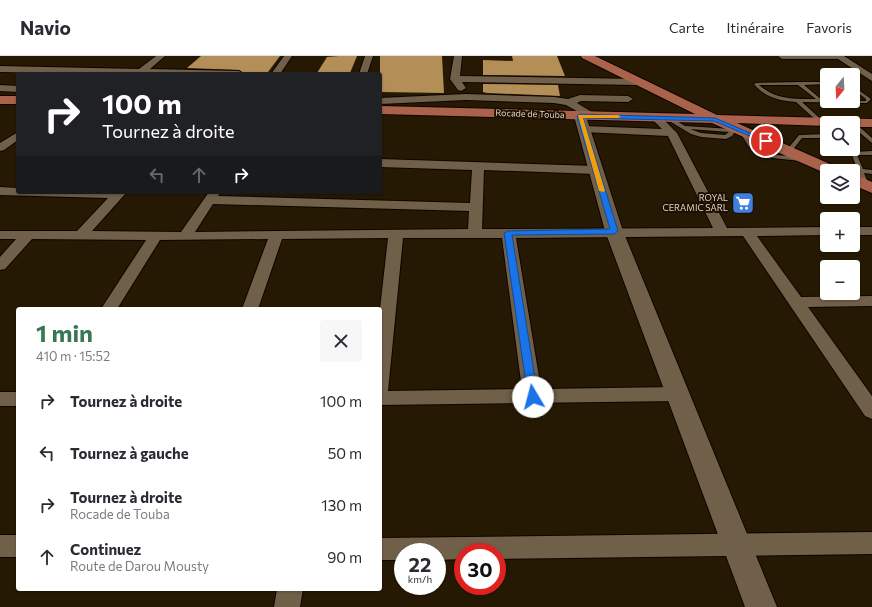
<!DOCTYPE html>
<html lang="fr">
<meta charset="utf-8">
<style>
body{margin:0;font-family:Commissioner,sans-serif;background:#f7f7f7;color:#2b2b33;height:100vh;display:flex;flex-direction:column;font-size:15px;white-space:nowrap}
*{box-sizing:border-box;margin:0}
p{font-size:13px;color:#7c7c81}
.icon{flex:none;width:22px;height:22px;fill:none;stroke:currentColor;stroke-width:2;stroke-linecap:round;stroke-linejoin:round}
.map{position:relative;flex:1;overflow:hidden}
.panel{position:absolute;left:16px;top:251px;width:366px;height:284px;display:flex;flex-direction:column;background:#fff;border-radius:4px;box-shadow:0 1px 3px #0004}
.panel>*{flex:none}
.hud{position:absolute;left:16px;top:16px;width:366px;height:122px;border-radius:4px;box-shadow:0 1px 3px #0004;background:#202124;color:#fff;overflow:hidden}
.needle{width:26px;rotate:198deg}
.buttons{position:absolute;left:820px;top:12px;display:grid;gap:8px}
.buttons a{display:grid;place-items:center;width:40px;height:40px;border-radius:4px;background:#fff;box-shadow:0 1px 3px #0004;font-size:20px}
.speed{position:absolute;left:394px;top:487px;display:flex;gap:8px;font-size:20px;font-weight:700;text-align:center}
.speed>*{display:grid;place-content:center;width:52px;height:52px;border-radius:50%;background:#fff;box-shadow:0 1px 3px #0004;line-height:1}
.speed small{font-size:10px;font-weight:400}
.speed .limit{border:6px solid #d22;background:#fff;color:#111}
.pin{position:absolute;display:grid;place-items:center;width:34px;height:34px;color:#fff;margin:-17px;border:2px solid #fff;border-radius:50%;box-shadow:0 1px 4px #0007}
.me{position:absolute;width:44px;margin:-22px;rotate:352deg;stroke-linejoin:round;filter:drop-shadow(0 0 3px #0008)}
.turn{display:flex;align-items:center;gap:14px;height:84px;padding:0 20px;font-size:18px}
.turn .icon{width:52px;height:52px;stroke-width:2.5}
.turn b{display:block;font-size:28px;line-height:34px}
.lanes{display:flex;align-items:center;height:38px;padding:0 20px;background:#0003;justify-content:center;gap:20px;direction:ltr}
.lanes .off{opacity:.35}
.round{display:grid;place-items:center;flex:none;width:42px;height:42px;border-radius:4px;background:#f7f7f7}
.summary{display:flex;align-items:center;justify-content:space-between;height:68px;padding:0 20px}
h1{font-size:24px;font-weight:700;line-height:30px;color:#377852}
ul{padding:0;list-style:none}
li{display:flex;align-items:center;gap:12px;height:52px;padding:0 20px}
li div{flex:1}
li b{display:block;font-size:15px}
li em{font-style:normal}
header{display:flex;align-items:center;gap:24px;box-sizing:border-box;height:56px;padding:0 20px;background:#fff;border-bottom:1px solid #e1e1e2}
header strong{font-size:19px}
nav{display:flex;gap:22px;margin-inline-start:auto;font-size:14px}
.map>svg:first-child{display:block}
.building{fill:#b38e56}
.lines{fill:none;stroke-linecap:round;stroke-linejoin:round}
.service-casing{stroke:#0f0400;stroke-width:2}
.minor-casing{stroke:#0f0400;stroke-width:2}
.tertiary-casing{stroke:#0f0400;stroke-width:2}
.primary-casing{stroke:#0f0400;stroke-width:2}
.service{fill:#706049;fill-rule:evenodd}
.minor{fill:#706049;fill-rule:evenodd}
.tertiary{fill:#706049;fill-rule:evenodd}
.primary{fill:#ab624b;fill-rule:evenodd}
.route{fill:#1a73e8;stroke:#114b97}
.slow{fill:#f59e0b}
.labels{text-anchor:middle;stroke-width:4;stroke-linejoin:round;paint-order:stroke}
.far-street-label{font-size:9px;fill:#dfd5c8;stroke:#1d1000}
.far-poi-label{font-size:9px;fill:#dfd5c8;stroke:#1d1000;text-anchor:end}
</style>
<header>
<strong>Navio</strong>
<nav><a>Carte</a><a>Itinéraire</a><a>Favoris</a></nav>
</header>
<div class="map">
<svg width="872" height="551" viewBox="0 0 872 551">
<rect width="100%" height="100%" fill="#261904"/>
<path class="building" d="M 201,0 L 280,0 L 268,16 L 242,16 L 239,14 L 187,12 Z
M 339,0 L 357,0 L 350,17 L 317,17 L 327,1 Z
M 380,0 L 442,0 L 444,37 L 380,36 Z
M 512,0 L 557,0 L 565,20 L 483,19 L 483,4 L 513,5 Z
M 483,28 L 558,29 L 560,40 L 487,37 L 483,36 Z"/>
<g class="lines">
<g class="service-casing">
<path id="service" d="M 799,26 L 827,26 L 827,28 L 804,29 L 822,44 L 827,44 L 827,45 L 866,45 L 866,43 L 853,33 L 853,30 L 871,43 L 867,47 L 802,46 L 827,69 L 827,74 L 796,46 C 780,45 764,41 754,28 L 756,27 ZM 759,29 L 798,29 L 816,43 C 795,43 776,44 759,29 Z
M 666,61 L 670,61 L 685,70 L 731,73 L 735,70 L 738,72 L 732,80 L 726,83 L 701,81 L 691,78 L 666,63 ZM 690,73 L 729,76 L 725,79 L 701,77 Z
M 851,67 L 855,67 L 872,82 L 872,87 L 853,71 L 853,67 Z
M 741,75 L 745,75 L 753,89 L 776,99 L 801,101 L 804,103 L 801,105 L 773,102 L 749,91 L 740,76 Z
M 827,78 L 827,82 L 802,82 L 791,96 L 786,95 L 799,79 Z
M 845,93 L 851,93 L 855,96 L 872,95 L 872,99 L 857,99 L 863,113 L 872,114 L 872,118 L 864,117 L 869,129 L 868,130 L 863,129 L 852,99 Z"/>
</g>
<g class="minor-casing">
<path id="minor" d="M 156,0 L 165,0 L 150,13 L 239,15 L 243,18 L 112,18 L 0,16 L 0,10 L 139,13 Z
M 284,0 L 292,0 L 280,18 L 271,18 Z
M 365,0 L 373,0 L 367,18 L 359,18 Z
M 454,0 L 462,0 L 460,20 L 637,23 L 642,26 L 637,29 L 462,26 L 466,32 L 461,35 L 458,34 L 450,23 Z
M 778,0 L 844,0 L 872,18 L 872,25 L 838,3 L 782,3 Z
M 0,29 L 18,30 L 18,36 L 0,35 Z
M 466,38 L 554,41 L 568,43 L 580,39 L 628,40 L 633,43 L 628,46 L 581,45 L 577,47 L 595,58 L 596,60 L 595,62 L 591,63 L 566,49 L 554,47 L 466,44 L 380,48 L 380,42 Z
M 655,58 L 659,59 L 677,77 L 727,172 L 827,171 L 827,179 L 757,180 L 801,241 L 872,240 L 872,250 L 808,251 L 872,340 L 872,363 L 865,360 L 743,180 L 516,182 L 541,333 L 678,331 L 685,333 L 687,338 L 685,343 L 678,345 L 380,349 L 380,253 L 388,182 L 282,183 L 258,253 L 242,253 L 268,183 L 160,184 L 117,253 L 101,253 L 146,184 L 32,183 L 5,213 L 0,214 L 0,201 L 16,183 L 0,183 L 0,175 L 77,175 L 108,142 L 0,139 L 0,131 L 18,132 L 18,136 L 127,136 L 92,175 L 181,176 L 209,136 L 221,136 L 218,140 L 470,147 L 472,114 L 380,111 L 380,103 L 596,110 L 600,111 L 602,114 L 600,117 L 596,118 L 484,114 L 482,173 L 713,172 L 668,80 L 584,76 L 579,73 L 584,70 L 662,73 L 650,61 ZM 213,148 L 469,155 L 468,173 L 195,176 ZM 403,182 L 502,182 L 522,333 L 388,335 Z
M 18,76 L 18,84 L 4,94 L 0,95 L 0,87 Z
M 853,171 L 872,171 L 872,179 L 853,179 Z
M 0,336 L 18,336 L 18,350 L 0,350 Z
M 872,476 L 872,498 L 497,503 L 497,496 L 463,496 L 463,503 L 437,504 L 437,496 L 403,496 L 403,504 L 380,504 L 380,482 Z
M 0,479 L 18,479 L 18,501 L 0,501 Z
M 277,533 L 303,533 L 300,551 L 274,551 Z"/>
</g>
<g class="tertiary-casing">
<path id="tertiary" d="M 580,56 L 584,57 L 586,60 L 623,175 L 777,551 L 745,551 L 605,175 L 574,60 L 576,57 Z"/>
</g>
<g class="primary-casing">
<path id="primary" d="M 581,0 L 595,0 L 717,59 L 872,63 L 872,71 L 853,71 L 853,67 L 827,67 L 827,70 L 737,67 L 839,112 L 842,115 L 827,115 L 827,118 L 712,67 L 380,58 L 380,50 L 695,58 L 582,2 Z
M 0,40 L 18,40 L 18,48 L 0,48 Z
M 853,118 L 872,126 L 872,137 L 853,129 Z"/>
</g>
<use href="#service" class="service"/>
<use href="#minor" class="minor"/>
<use href="#tertiary" class="tertiary"/>
<use href="#primary" class="primary"/>
</g>
<path class="route" d="M 580,58 L 715,62 L 769,85 L 764,86 L 714,65 L 583,62 L 618,175 L 614,178 L 512,179 L 538,341 L 537,343 L 529,343 L 528,341 L 504,177 L 508,175 L 610,173 L 577,60 Z"/>
<path class="slow" d="M 578,59 L 618,59 L 621,61 L 618,62 L 583,62 L 605,135 L 604,136 L 599,135 Z"/>
<defs>
<g id="supermarket-square" transform="scale(1.15)"><rect x="-9" y="-9" width="18" height="18" rx="4" fill="#3f7fe0" stroke="#1d1000"/><path d="M-6-5.5h2.5l.6 2H6L4.5 2H-2.5L-4.4-4H-6ZM-1.5 3.2a1.3 1.3 0 1 0 .1 0ZM3 3.2a1.3 1.3 0 1 0 .1 0Z" fill="#fff"/></g>
</defs>
<g fill-rule="evenodd">
<use href="#supermarket-square" x="743" y="147"/>
</g>
<g class="labels">
<g class="far-street-label">
<text transform="translate(530 58) rotate(2)" y="3">Rocade de Touba</text>
</g>
<g class="far-poi-label">
<text x="728" y="145">ROYAL<tspan x="728" dy="10">CERAMIC SARL</tspan></text>
</g>
</g>
</svg>
<div class="buttons">
<a><svg class="needle" viewBox="-14 -14 28 28"><path d="M0-13l5 13h-10z" fill="#e53935"/><path d="M0 13l5-13h-10z" fill="#7c7c81"/></svg></a>
<a><svg class="icon" aria-label="search" viewBox="0 0 24 24"><circle cx="10" cy="10" r="6"/><path d="M15 15l6 6"/></svg></a>
<a><svg class="icon" aria-label="layers" viewBox="0 0 24 24"><path d="M12 4l9 5-9 5-9-5zM3 14l9 5 9-5"/></svg></a>
<a>+</a>
<a>−</a>
</div>
<div class="speed"><div>22<small>km/h</small></div><div class="limit">30</div></div>
<div class="pin" style="left:766px;top:85px;background:#d93025"><svg class="icon" aria-label="arrive" viewBox="0 0 24 24"><path d="M6 21V4h12l-3 4 3 4H6"/></svg></div>
<svg class="me" style="left:533px;top:341px" viewBox="-20 -20 40 40"><circle r="19" fill="#fff"/><path d="M0-13L10 11 0 6-10 11z" fill="#1a73e8"/></svg>
<div class="hud">
<div class="turn"><svg class="icon" aria-label="right" viewBox="0 0 24 24"><path d="M7 20v-9h11M14 6l5 5-5 5"/></svg><div><b>100 m</b>Tournez à droite</div></div>
<div class="lanes"><svg class="icon off" aria-label="left" viewBox="0 0 24 24"><path d="M17 20v-9H6M10 6l-5 5 5 5"/></svg><svg class="icon off" aria-label="ahead" viewBox="0 0 24 24"><path d="M12 20V5M6 11l6-6 6 6"/></svg><svg class="icon" aria-label="right" viewBox="0 0 24 24"><path d="M7 20v-9h11M14 6l5 5-5 5"/></svg></div>
</div>
<section class="panel">
<div class="summary"><div><h1>1 min</h1><p>410 m · 15:52</p></div><a class="round"><svg class="icon" aria-label="close" viewBox="0 0 24 24"><path d="M6 6l12 12M18 6L6 18"/></svg></a></div>
<ul>
<li><svg class="icon" aria-label="right" viewBox="0 0 24 24"><path d="M7 20v-9h11M14 6l5 5-5 5"/></svg><div><b>Tournez à droite</b></div><em>100 m</em></li>
<li><svg class="icon" aria-label="left" viewBox="0 0 24 24"><path d="M17 20v-9H6M10 6l-5 5 5 5"/></svg><div><b>Tournez à gauche</b></div><em>50 m</em></li>
<li><svg class="icon" aria-label="right" viewBox="0 0 24 24"><path d="M7 20v-9h11M14 6l5 5-5 5"/></svg><div><b>Tournez à droite</b><p>Rocade de Touba</p></div><em>130 m</em></li>
<li><svg class="icon" aria-label="ahead" viewBox="0 0 24 24"><path d="M12 20V5M6 11l6-6 6 6"/></svg><div><b>Continuez</b><p>Route de Darou Mousty</p></div><em>90 m</em></li>
</ul>
</section>
</div>
